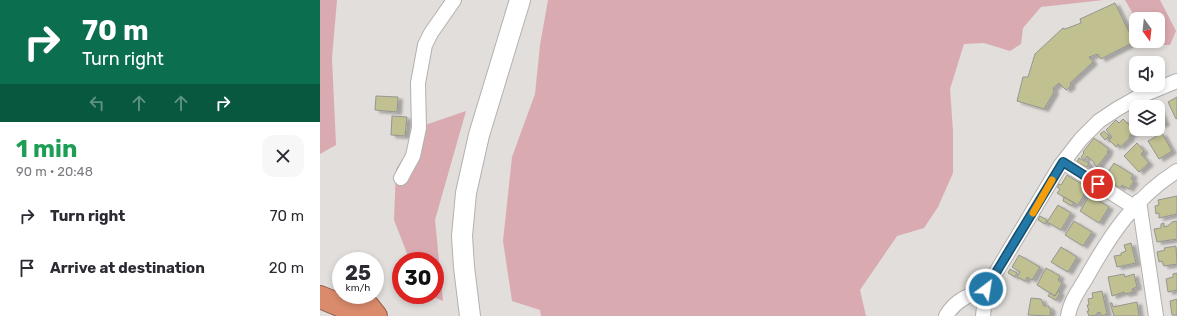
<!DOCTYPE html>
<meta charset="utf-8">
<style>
body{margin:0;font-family:Rubik,sans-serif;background:#f7f7f7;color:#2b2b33;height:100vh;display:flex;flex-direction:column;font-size:15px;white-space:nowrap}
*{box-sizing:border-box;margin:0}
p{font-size:13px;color:#7c7c81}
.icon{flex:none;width:22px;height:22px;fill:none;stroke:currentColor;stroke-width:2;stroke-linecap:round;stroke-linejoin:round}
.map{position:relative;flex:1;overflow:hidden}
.drawer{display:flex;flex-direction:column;background:#fff;width:320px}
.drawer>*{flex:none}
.hud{background:#0b6e4f;color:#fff;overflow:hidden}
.needle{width:26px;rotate:165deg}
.tools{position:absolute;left:809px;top:12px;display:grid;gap:8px}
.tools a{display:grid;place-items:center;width:36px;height:36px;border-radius:8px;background:#fff;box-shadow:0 2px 6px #0003;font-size:20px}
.speed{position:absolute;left:12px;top:252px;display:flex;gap:8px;font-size:20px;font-weight:700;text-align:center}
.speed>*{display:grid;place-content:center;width:52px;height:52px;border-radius:50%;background:#fff;box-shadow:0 2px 6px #0003;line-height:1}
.speed small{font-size:10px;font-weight:400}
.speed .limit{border:6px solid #d22;background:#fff;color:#111}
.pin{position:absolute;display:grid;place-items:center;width:34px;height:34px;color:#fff;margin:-17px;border:2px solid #fff;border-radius:50%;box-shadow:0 1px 4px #0007}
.me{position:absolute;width:44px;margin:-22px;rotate:31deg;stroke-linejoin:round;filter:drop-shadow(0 0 3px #0008)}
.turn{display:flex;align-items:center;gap:14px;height:84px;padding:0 16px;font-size:18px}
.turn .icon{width:52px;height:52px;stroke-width:2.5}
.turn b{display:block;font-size:28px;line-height:34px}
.lanes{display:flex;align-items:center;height:38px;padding:0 16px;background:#0003;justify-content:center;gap:20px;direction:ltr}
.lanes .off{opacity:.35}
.round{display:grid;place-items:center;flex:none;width:42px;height:42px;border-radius:12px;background:#f7f7f7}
.head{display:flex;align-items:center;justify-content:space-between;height:68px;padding:0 16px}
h1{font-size:24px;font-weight:700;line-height:30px;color:#1e9e55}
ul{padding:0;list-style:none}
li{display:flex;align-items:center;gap:12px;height:52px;padding:0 16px}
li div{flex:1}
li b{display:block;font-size:15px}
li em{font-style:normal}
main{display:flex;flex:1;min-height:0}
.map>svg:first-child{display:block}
.green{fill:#daaab1}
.building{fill:#c0c091;stroke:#959692;filter:url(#shadow)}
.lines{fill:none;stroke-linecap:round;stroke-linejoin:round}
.street-casing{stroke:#b3b1ae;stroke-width:16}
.secondary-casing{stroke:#b3b1ae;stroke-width:22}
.highway-casing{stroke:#925f4a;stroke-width:24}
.street{stroke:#fff;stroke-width:14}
.secondary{stroke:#fff;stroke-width:20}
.highway{stroke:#da8b6c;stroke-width:22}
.route-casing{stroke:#164e6d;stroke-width:10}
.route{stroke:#2278a7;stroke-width:7}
.slow{stroke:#f59e0b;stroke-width:7}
</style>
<main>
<section class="drawer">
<div class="hud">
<div class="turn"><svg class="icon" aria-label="right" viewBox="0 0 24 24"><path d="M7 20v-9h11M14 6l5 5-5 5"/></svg><div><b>70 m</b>Turn right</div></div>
<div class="lanes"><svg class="icon off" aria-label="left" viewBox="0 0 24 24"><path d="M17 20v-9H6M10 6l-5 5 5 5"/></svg><svg class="icon off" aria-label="ahead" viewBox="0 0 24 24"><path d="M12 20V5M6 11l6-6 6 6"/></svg><svg class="icon off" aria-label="ahead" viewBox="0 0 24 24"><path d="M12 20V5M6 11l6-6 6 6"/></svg><svg class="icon" aria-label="right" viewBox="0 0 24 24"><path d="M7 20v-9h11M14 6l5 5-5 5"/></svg></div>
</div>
<div class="head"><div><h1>1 min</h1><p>90 m · 20:48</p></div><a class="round"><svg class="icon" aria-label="close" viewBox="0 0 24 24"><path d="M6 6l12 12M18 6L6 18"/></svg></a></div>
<ul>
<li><svg class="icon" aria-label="right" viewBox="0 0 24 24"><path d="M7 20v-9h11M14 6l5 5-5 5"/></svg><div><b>Turn right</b></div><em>70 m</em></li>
<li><svg class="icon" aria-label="arrive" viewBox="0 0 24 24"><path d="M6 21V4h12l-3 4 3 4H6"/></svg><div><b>Arrive at destination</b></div><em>20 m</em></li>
</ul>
</section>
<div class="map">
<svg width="857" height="316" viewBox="0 0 857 316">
<defs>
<filter id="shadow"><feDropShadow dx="4.5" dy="2.5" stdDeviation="1" flood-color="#0004"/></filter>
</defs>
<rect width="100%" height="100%" fill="#e1dedb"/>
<path class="green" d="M 0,0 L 17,0 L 12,58 L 16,145 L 0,154 Z
M 228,0 L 783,0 L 721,7 L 703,28 L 701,44 L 690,51 L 664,43 L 644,44 L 630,89 L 633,131 L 633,173 L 618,207 L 604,228 L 577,236 L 540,290 L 546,316 L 221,316 L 220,310 L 192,301 L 183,241 L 192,157 L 215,94 L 220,45 Z
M 805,0 L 840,0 L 856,31 L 850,45 L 839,45 L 834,41 L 838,41 L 838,19 L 816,19 Z
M 146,111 L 115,220 L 123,301 L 109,295 L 115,295 L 115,261 L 90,261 L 74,220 L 76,169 L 105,125 Z"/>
<path class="building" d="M 795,3 L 814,42 L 781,59 L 778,54 L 769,57 L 773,62 L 750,83 L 751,86 L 746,90 L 739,83 L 733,88 L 734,92 L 724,109 L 697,101 L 703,77 L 708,77 L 715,54 L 743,28 L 745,29 L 761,23 L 760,19 Z
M 56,96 L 78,97 L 77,112 L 55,110 Z
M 857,97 L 857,118 L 856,119 L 848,102 Z
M 837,105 L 845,123 L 838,126 L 838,107 L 833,107 Z
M 814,109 L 816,115 L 812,117 L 809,111 Z
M 72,116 L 87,117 L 85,136 L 71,135 Z
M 803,119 L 815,131 L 809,136 L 810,138 L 800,147 L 798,144 L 796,147 L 789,140 L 792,137 L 786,130 L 796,120 L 799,123 Z
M 784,131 L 789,136 L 785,140 L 780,134 Z
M 842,133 L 852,151 L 839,159 L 828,141 Z
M 774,138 L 789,149 L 787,152 L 788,153 L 777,167 L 774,164 L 774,162 L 767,156 L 765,160 L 761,157 L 764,153 L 763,152 Z
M 817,143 L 824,151 L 821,154 L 829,163 L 819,172 L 804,156 Z
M 759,158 L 769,163 L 767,167 L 757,162 Z
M 794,163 L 813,175 L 811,179 L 814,181 L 809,189 L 802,185 L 800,188 L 784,178 Z
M 747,175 L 768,188 L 758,205 L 737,193 L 740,189 L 737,187 L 739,184 L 741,185 Z
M 770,195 L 789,207 L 779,223 L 760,211 Z
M 857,196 L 857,214 L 839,218 L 839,213 L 836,214 L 835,206 L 839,205 L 838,200 Z
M 744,197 L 754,203 L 752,206 L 743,201 Z
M 738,205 L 751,213 L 741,230 L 727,222 Z
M 720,216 L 727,220 L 725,224 L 718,220 Z
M 754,221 L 772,232 L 763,246 L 745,235 Z
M 857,221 L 857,239 L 837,242 L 834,229 L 841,228 L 841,224 L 844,223 L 844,227 L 848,226 L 852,222 Z
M 811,243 L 816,263 L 797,267 L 794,256 L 801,255 L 801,253 L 806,251 L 804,245 Z
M 856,246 L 857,264 L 844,266 L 842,261 L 839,262 L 837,252 L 845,250 L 844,248 Z
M 741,247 L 757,257 L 748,272 L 731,262 Z
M 699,255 L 720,267 L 712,280 L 707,277 L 705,281 L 697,277 L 700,272 L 692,267 Z
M 726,268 L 740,276 L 738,280 L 742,283 L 735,296 L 717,285 Z
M 690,269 L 697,273 L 695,277 L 688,273 Z
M 857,273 L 857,290 L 848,292 L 846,279 L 853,277 L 853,274 Z
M 804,274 L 805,277 L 814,274 L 817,287 L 812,289 L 813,292 L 805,294 L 804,292 L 792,296 L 788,277 Z
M 738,291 L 740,293 L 736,300 L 728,296 L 730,293 L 735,296 Z
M 782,291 L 787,314 L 781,316 L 780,312 L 777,313 L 777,315 L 769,316 L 767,311 L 769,311 L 767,305 L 769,305 L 768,299 L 773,298 L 772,293 Z
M 711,298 L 721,299 L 724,306 L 729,306 L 729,308 L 731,309 L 730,316 L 708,315 Z
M 857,299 L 857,315 L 852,315 L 850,301 Z
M 817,302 L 819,316 L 794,316 L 790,303 L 792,303 L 793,307 Z"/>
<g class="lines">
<g class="street-casing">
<path id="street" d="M 743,162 L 814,207
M 81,178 L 93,156 L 99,128 L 98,83 L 105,45 L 111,33 L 134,0
M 819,201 L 836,316
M 626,316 C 635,300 649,295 666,289
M 663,316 L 666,289 L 740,166 L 761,139 L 779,121 L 797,109 L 818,97 L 857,81
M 748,316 C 750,303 758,291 765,280 C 789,237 814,198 857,171"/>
</g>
<g class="secondary-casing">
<path id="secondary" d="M 150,316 L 144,267 L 142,236 L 146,193 L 159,135 L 200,0"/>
</g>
<g class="highway-casing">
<path id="highway" d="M 30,295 L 48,306 L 56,316
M 0,297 L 29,309 L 37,316"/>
</g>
<use href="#street" class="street"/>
<use href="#secondary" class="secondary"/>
<use href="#highway" class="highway"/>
</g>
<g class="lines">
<g class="route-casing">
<path id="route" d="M 666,289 L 743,162 L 778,184"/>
</g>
<use href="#route" class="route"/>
<path class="slow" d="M 713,213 L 732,180"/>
</g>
</svg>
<div class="tools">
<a><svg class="needle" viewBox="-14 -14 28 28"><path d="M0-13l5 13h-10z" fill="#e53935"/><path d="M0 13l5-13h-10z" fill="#7c7c81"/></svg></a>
<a><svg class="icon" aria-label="sound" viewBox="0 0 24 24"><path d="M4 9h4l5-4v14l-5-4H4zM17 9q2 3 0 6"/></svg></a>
<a><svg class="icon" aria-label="layers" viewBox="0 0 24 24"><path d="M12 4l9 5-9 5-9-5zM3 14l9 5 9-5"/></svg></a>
</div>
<div class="speed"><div>25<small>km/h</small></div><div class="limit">30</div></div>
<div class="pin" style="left:778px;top:184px;background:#d93025"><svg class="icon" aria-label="arrive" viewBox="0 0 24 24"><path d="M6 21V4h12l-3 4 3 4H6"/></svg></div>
<svg class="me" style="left:666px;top:289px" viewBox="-20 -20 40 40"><circle r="17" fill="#2278a7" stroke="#fff" stroke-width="3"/><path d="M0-11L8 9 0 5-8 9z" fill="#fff"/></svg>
</div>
</main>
